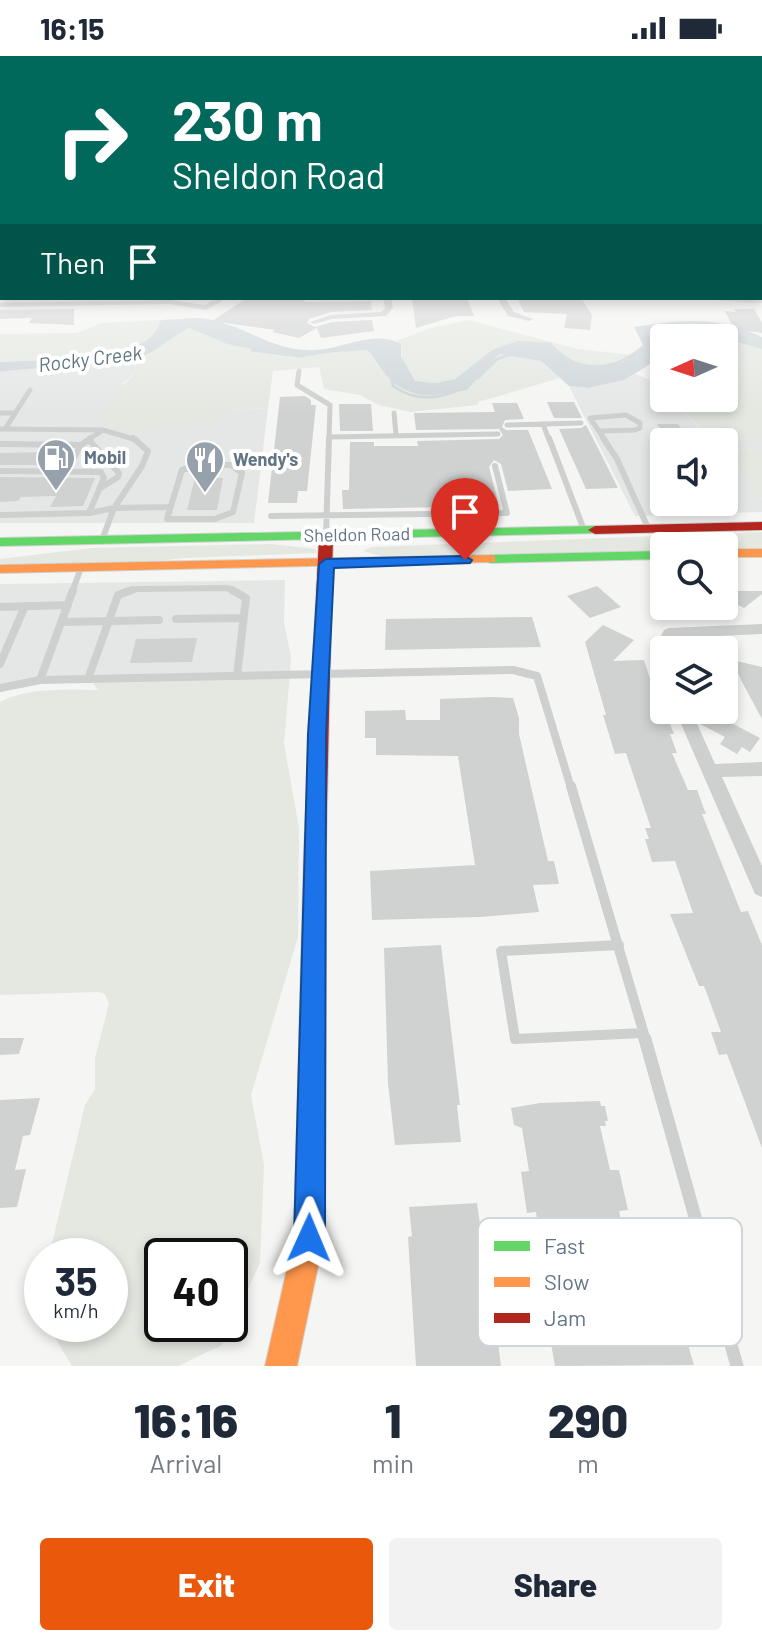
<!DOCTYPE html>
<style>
body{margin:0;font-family:Barlow,sans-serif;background:#f2f2f3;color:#1f2937;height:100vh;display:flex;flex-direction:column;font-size:30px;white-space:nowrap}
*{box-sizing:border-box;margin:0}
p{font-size:26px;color:#747a83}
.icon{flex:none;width:44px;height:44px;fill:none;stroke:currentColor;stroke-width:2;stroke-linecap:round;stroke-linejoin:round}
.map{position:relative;height:1310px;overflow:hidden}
.details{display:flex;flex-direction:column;background:#fff;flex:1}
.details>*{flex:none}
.guide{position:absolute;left:0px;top:0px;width:762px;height:244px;box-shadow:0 4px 12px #0003;background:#00695c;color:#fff;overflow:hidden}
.needle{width:52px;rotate:267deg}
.buttons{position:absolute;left:650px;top:268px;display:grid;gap:16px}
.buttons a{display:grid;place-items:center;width:88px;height:88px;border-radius:8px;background:#fff;box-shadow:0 4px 12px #0003;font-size:40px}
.speed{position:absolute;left:24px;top:1182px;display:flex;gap:16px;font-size:40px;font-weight:700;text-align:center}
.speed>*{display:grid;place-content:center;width:104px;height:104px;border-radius:50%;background:#fff;box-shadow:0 4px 12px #0003;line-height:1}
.speed small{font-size:20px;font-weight:400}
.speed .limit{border:4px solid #111;border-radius:12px;background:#fff;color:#111}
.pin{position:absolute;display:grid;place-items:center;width:68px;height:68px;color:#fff;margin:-82px -34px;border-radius:50% 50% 50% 0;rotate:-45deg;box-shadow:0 0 8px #0007}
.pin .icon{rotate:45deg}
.me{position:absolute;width:88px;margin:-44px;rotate:1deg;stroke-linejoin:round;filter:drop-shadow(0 0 6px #0008)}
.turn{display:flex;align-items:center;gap:28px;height:168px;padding:0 40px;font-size:36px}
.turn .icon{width:104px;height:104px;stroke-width:2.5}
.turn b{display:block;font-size:56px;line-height:68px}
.then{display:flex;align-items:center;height:76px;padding:0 40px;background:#0003;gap:16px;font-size:30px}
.eta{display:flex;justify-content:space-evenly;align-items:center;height:136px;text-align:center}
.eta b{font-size:48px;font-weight:800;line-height:56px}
.button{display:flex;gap:16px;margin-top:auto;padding:16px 40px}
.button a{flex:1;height:92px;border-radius:8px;background:#ea580c;color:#fff;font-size:32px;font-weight:800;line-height:92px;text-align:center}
.button a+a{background:#f2f2f3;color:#1f2937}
.status{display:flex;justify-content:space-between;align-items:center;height:56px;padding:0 40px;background:#fff;direction:ltr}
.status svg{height:22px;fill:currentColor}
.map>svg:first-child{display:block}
.built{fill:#e5e7e6;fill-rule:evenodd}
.green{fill:#e4e8e1;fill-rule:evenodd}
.water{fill:#ced6d9}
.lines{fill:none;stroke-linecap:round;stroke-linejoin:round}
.stream{stroke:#ced6d9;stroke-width:3}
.building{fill:#d0d1d1}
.fast-casing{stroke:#d0d2d3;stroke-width:2}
.slow-casing{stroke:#d0d2d3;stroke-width:2}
.jam-casing{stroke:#d0d2d3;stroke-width:2}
.lane-far4{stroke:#ced0d0;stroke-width:5}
.lane-far3{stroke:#ced0d0;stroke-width:6}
.lane-far2{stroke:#ced0d0;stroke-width:8}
.lane-far1{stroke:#ced0d0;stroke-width:10}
.lane{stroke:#ced0d0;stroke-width:13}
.street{fill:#ced0d0;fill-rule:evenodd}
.fast{fill:#63d668;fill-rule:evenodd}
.slow{fill:#ff974d;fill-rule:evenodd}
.jam{fill:#b3261e;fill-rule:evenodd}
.route{fill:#1a73e8;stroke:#114b97;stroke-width:2}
.labels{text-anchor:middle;stroke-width:8;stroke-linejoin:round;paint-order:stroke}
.far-poi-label{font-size:18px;font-weight:bold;fill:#637485;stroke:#fff;text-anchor:start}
.far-street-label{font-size:18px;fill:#637485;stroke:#fff}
.far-water-label{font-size:20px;font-style:italic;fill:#5f7782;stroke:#fff}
.key{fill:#fff;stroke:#d0d5da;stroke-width:2}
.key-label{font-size:22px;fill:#637485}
</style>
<div class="status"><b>16:15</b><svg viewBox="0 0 49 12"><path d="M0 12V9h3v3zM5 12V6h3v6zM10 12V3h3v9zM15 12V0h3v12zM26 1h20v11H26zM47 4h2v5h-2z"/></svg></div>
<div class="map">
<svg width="762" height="1310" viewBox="0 0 762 1310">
<rect width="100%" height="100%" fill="#f5f5f3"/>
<path class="built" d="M 137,299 L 135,317 L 122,328 L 179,367 L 208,365 L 229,354 L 268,352 L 254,467 L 0,467 L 0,314 Z
M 635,318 L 650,324 L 664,336 L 664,342 L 669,342 L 711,383 L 762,382 L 762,393 L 727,394 L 762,443 L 762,456 L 635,460 L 569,330 L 588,332 L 624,324 ZM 664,386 L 724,386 L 724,446 L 664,446 Z
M 285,524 L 284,567 L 291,601 L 290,616 L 87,619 L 0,633 L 0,528 Z"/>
<path class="green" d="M 161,264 C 158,272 154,280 147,284 C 116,304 38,304 0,306 L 0,278 L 77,277 L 101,267 Z
M 469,264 L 578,293 L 632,299 L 598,311 L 579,307 L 558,296 L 492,294 L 455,323 L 436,327 L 415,325 C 405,313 401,303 401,288 L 396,285 L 431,272 Z
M 189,272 L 227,288 L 285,300 L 367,294 L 384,317 L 409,339 L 480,322 L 485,311 L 499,298 L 541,305 L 560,322 L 478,346 L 478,349 L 410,356 L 379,349 L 360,339 L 324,333 L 319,311 L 273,315 L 268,352 L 229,354 L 208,365 L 138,376 L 116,375 L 105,362 L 114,339 L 135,317 L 137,299 L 146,298 Z
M 724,283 L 740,284 L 762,293 L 762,382 L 711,383 L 670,342 L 724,342 Z
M 762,393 L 762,443 L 726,394 Z
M 762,476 L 762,493 L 724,495 L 724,490 L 664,490 L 664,497 L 380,500 L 363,495 L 372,491 Z
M 271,488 L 315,493 L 317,497 L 185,502 L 128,508 L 0,510 L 0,503 L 91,492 Z
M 290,616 L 284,688 L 299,772 L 298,881 L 251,1039 L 264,1109 L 260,1207 L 222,1289 L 178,1310 L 72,1310 L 47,1268 L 110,1268 L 110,1200 L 49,1200 L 85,1049 L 95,1033 L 95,1002 L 109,948 L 105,938 L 98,936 L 0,939 L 0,646 C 28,631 67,634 98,634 L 87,619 ZM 162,1200 L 230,1200 L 230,1268 L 162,1268 Z"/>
<path class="water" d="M 197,262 C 241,264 269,297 316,294 C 342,293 375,273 401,288 L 401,300 L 415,325 L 436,327 L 455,323 L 492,294 L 517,285 L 551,287 C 578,318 614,314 643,289 L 634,271 C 684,264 714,259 762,281 L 762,293 L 724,282 L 688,278 L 664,282 L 664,291 L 654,305 L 644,312 L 624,324 L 588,332 L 569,330 L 541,305 L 499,298 L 467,334 C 434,339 411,347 386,319 C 379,311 375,302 367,294 L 285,300 L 227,288 L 189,272 L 146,298 L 0,314 L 0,306 C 38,304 115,304 147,284 C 154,280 158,272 161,264 Z"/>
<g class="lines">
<path class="stream" d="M 252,294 L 300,300 L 347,292
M 63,309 C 98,307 148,308 171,278
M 0,314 L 44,310
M 390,315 L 393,330 C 415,345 439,344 462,332
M 478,322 L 497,303 L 514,297"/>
</g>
<path class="building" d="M 247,242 L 300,242 L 306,246 L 371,245 L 372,254 L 331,256 L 309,263 L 307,267 L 315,271 L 332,266 L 372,264 L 374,275 L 321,282 L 317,272 L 299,282 L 272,276 L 275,274 L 212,265 Z
M 412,242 L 467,242 L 474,260 L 456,260 L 416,272 Z
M 517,242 L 581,242 L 592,259 L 590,274 L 564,272 L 567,258 L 524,256 Z
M 74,253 L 74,269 L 29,267 L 32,262 L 0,263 L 0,254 Z
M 734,253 L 754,253 L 762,267 L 762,277 L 734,273 L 725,255 L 736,256 Z
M 305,340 L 311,344 L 311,349 L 316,349 L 307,435 L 298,435 L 297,447 L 268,447 L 280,341 Z
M 547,346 L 574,346 L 582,362 L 554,362 Z
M 492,347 L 517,347 L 524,363 L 505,364 L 502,371 L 506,374 L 528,374 L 552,433 L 508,435 L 501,408 L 494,404 L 489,411 L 499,450 L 343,453 L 342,434 L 349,434 L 350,386 L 374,386 L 374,390 L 418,390 L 417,385 L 499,383 L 503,379 L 499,373 L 416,374 L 414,357 L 495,356 Z
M 339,348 L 371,348 L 373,375 L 340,375 Z
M 657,368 L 678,368 L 689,383 L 667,383 Z
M 586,369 L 600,396 L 618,432 L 586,433 L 559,373 L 581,372 Z
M 50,396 L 42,409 L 0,409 L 0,397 Z
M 0,421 L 95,422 L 83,450 L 50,451 L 56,440 L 21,441 L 18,445 L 0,446 Z
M 195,422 L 223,422 L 217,454 L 187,454 Z
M 597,530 L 621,551 L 590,562 L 567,540 Z
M 724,535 L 762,535 L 762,538 L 744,552 L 724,542 Z
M 532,561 L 541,591 L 385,594 L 386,563 Z
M 603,569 L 634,584 L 613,605 L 644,604 L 661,658 L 666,658 L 674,678 L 670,678 L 677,697 L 672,697 L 688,734 L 697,734 L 706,758 L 702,758 L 741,856 L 748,855 L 762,889 L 762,1092 L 727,998 L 719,999 L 711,976 L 721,976 L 704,930 L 699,930 L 670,858 L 693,857 L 675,805 L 652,806 L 645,783 L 649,783 L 645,772 L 651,772 L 626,697 L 615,698 L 603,659 L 606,659 L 585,586 Z
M 197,582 L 192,606 L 130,607 L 136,583 Z
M 732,604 L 762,611 L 762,663 L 741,624 Z
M 492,641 L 513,642 L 519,662 L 519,678 L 548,805 L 554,805 L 559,828 L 533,829 L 539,856 L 480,861 L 372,864 L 370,815 L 475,809 L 458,700 L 376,699 L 376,682 L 365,682 L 365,655 L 405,654 L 406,664 L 440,664 L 440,643 Z
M 703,654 L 707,654 L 760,682 L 750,696 L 742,691 L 737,698 L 720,688 L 725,681 L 700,668 L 697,661 Z
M 441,889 L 460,1049 L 457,1049 L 461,1086 L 395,1089 L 388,1027 L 384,892 Z
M 0,982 L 24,982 L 19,998 L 0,999 Z
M 40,1042 L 30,1079 L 23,1080 L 15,1114 L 26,1113 L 17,1151 L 0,1152 L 0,1044 Z
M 600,1045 L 601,1050 L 605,1050 L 608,1065 L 605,1065 L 606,1070 L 600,1070 L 610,1114 L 619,1114 L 628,1154 L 619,1155 L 630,1206 L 640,1209 L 645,1231 L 642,1231 L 643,1234 L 611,1238 L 543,1240 L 542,1235 L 539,1235 L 535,1212 L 538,1212 L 538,1208 L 543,1207 L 536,1156 L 527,1157 L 521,1116 L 529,1115 L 522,1072 L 514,1069 L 511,1052 L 540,1047 Z
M 477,1147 L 480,1168 L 483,1168 L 501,1310 L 416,1310 L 408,1181 L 412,1180 L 409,1151 Z
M 628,1275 L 647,1275 L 648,1279 L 684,1276 L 694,1309 L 555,1310 L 550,1282 Z"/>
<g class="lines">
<g class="fast-casing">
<path id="fast" d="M 595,470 L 602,474 L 600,477 L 0,490 L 0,482 Z
M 664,495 L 664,503 L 490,507 L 483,503 L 490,499 Z"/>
</g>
<g class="slow-casing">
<path id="slow" d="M 724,493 L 762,493 L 762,501 L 724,501 Z
M 490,499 L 495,500 L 495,506 L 0,517 L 0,509 Z
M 315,786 L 322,789 L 326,795 L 324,1182 L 297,1310 L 265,1310 L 294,1182 L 304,795 L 308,789 Z"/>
</g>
<g class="jam-casing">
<path id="jam" d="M 762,466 L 762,474 L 595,478 L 588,474 L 595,470 Z
M 326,476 L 333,480 L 326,795 L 322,801 L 315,804 L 308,801 L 304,795 L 319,480 Z"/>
</g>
<path class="lane-far4" d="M 299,315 L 297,329 L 330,349 L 329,384
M 0,357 L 15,357
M 394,357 L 396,379
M 543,368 L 549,384
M 507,369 L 581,367
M 0,373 L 103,374 L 88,384
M 5,373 L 30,334
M 103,374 L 137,384
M 599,375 L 635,374 L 640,372 L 640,367 L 626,359 L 590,362 L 605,384
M 329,381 L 498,378"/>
<path class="lane-far3" d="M 549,382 L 584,474
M 603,382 L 617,403 L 648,472
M 89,384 L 119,417 L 118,421 L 99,433
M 0,388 L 81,389
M 199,409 L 231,409 L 242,417 L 233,456 L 215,463 L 167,463 L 182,414 Z
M 67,414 L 81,389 L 91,382
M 0,415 L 101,416 L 104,422 L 89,457
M 0,459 L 89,457 L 114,452 L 142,410 L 148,395 L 133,382
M 271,460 L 507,457 L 495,410
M 326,480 L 329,382
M 102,484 L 114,452 L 170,451
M 72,536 L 81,512
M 126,536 L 137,533 L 227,532 L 235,536"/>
<path class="lane-far2" d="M 232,534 L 246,542 L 237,620
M 0,551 L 68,549
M 176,563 L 243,562
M 62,566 L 159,564
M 0,608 L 25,550
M 88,623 L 118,539 L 132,534
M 40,624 L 513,614 L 537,620 L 571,732
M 0,632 L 40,624 L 73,534"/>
<path class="lane-far1" d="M 571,730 L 646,985
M 619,889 L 501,895 L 515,983 L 643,977"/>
<path class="lane" d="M 645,983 L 737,1310"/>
<path class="street" d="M 760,174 L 762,174 L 762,179 L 760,178 Z
M 0,192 L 2,192 L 0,198 Z
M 0,224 L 2,224 L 2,228 L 0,228 Z
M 217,242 L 227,242 L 206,254 L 170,248 L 0,251 L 0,247 L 170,244 L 205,249 Z
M 383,242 L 391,242 L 393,252 L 386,260 L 332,263 L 314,268 L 310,266 L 331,259 L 381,256 L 385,252 Z
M 497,242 L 505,242 L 514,256 L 533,263 L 529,265 L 508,260 Z
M 708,242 L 762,243 L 762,247 L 712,244 Z
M 762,568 L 762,578 L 674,582 L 668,594 L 664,594 L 664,614 L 659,613 L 652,598 L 664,574 L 669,572 Z
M 675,654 L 691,654 L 715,708 L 762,706 L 762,720 L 722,721 L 762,810 L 762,841 L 755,838 Z"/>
<use href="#fast" class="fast"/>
<use href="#slow" class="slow"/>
<use href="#jam" class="jam"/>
</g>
<linearGradient id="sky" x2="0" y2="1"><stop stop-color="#9dc2e2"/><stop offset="0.49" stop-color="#fafafa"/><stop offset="1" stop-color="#fafafa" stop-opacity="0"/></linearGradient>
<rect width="762" height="358" fill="url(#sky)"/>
<path class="route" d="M 465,500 L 472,504 L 470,507 L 334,512 L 326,678 L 325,1182 L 320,1192 L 309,1197 L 299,1192 L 294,1182 L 308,678 L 319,508 L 326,503 Z"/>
<defs>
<g id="fuel-pin" transform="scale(2)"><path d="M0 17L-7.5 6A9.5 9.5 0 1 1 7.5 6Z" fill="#96a1ac" stroke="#fff"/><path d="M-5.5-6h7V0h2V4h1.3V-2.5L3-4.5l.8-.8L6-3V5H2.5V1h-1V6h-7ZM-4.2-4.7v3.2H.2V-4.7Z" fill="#fff"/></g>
<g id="restaurant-pin" transform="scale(2)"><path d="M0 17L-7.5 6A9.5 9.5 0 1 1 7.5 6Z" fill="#96a1ac" stroke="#fff"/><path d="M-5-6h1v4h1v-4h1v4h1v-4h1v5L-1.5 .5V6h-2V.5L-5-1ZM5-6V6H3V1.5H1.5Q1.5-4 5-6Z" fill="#fff"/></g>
</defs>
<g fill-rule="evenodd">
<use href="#fuel-pin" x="56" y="402"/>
<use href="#restaurant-pin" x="205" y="404"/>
</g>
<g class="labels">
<g class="far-poi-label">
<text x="84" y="408">Mobil</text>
<text x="233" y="410">Wendy's</text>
</g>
<g class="far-street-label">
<text transform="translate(357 479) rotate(-1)" y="6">Sheldon Road</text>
</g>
<g class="far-water-label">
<text transform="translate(90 303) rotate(-7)" y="7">Rocky Creek</text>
</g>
</g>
<rect x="478" y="1162" width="264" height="128" rx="12" class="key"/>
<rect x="494" y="1185" width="36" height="10" fill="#63d668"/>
<rect x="494" y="1221" width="36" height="10" fill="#ff974d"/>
<rect x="494" y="1257" width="36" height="10" fill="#b3261e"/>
<g class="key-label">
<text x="544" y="1198">Fast</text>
<text x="544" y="1234">Slow</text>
<text x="544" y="1270">Jam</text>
</g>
</svg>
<div class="buttons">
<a><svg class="needle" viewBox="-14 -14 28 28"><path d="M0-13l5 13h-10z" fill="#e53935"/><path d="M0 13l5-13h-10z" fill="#747a83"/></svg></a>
<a><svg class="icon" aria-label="sound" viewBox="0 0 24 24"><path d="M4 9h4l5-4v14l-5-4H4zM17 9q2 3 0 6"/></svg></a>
<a><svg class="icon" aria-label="search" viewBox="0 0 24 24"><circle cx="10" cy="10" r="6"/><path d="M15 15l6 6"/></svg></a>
<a><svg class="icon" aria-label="layers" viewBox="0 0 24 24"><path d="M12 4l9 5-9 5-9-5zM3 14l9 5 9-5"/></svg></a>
</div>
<div class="speed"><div>35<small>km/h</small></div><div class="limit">40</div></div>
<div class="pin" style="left:465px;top:504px;background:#d93025"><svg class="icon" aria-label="arrive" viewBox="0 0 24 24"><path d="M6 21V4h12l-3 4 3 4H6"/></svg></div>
<svg class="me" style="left:309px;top:1182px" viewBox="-20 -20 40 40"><path d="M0-17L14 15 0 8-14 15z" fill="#1a73e8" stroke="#fff" stroke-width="4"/></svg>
<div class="guide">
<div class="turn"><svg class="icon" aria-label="right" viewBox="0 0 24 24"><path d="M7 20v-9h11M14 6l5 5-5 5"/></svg><div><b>230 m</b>Sheldon Road</div></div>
<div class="then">Then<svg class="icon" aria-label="arrive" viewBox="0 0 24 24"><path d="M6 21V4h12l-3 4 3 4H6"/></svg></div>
</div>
</div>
<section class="details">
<div class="eta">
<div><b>16:16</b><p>Arrival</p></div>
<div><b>1</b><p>min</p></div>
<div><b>290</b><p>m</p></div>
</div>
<div class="button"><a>Exit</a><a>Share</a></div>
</section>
